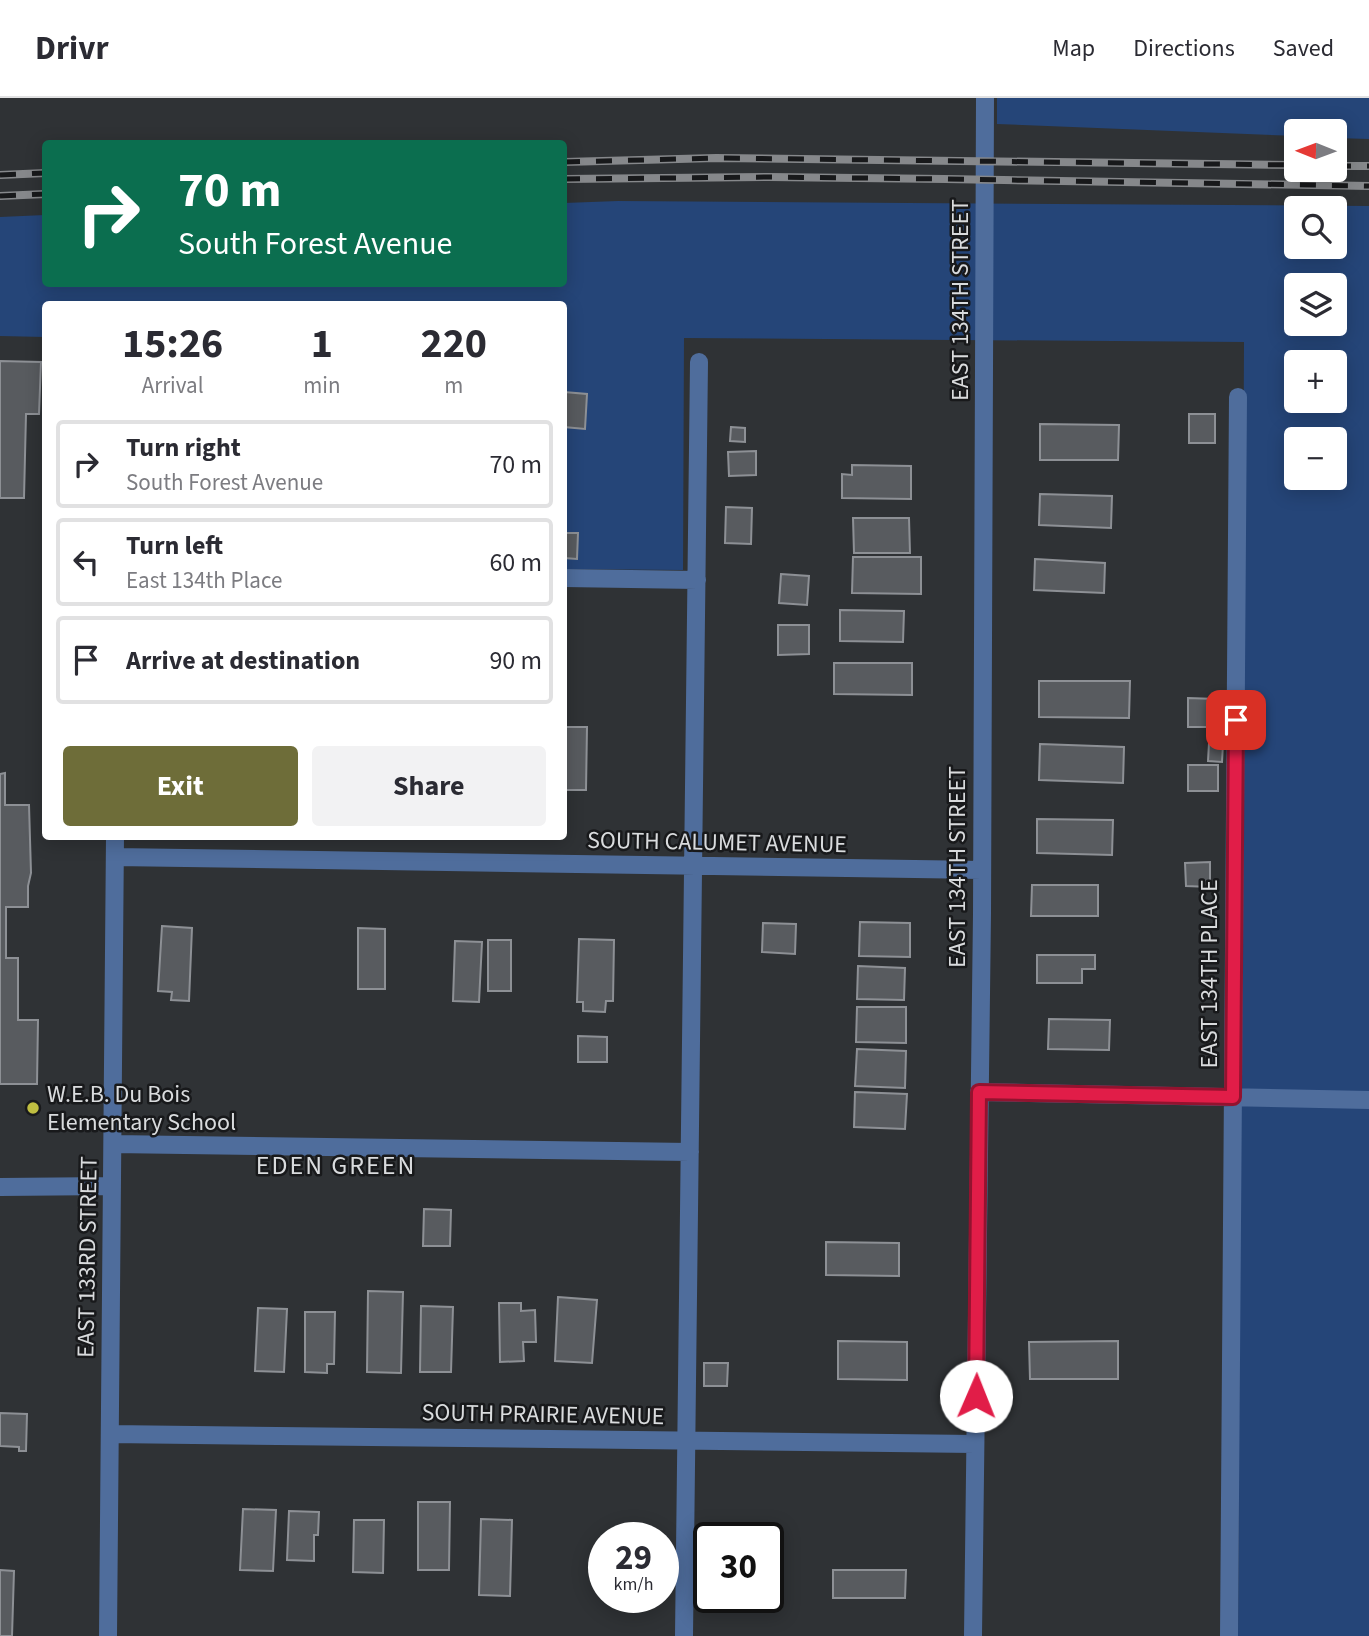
<!DOCTYPE html>
<meta charset="utf-8">
<style>
body{margin:0;font-family:"Source Sans 3",sans-serif;background:#f2f2f3;color:#2b2b33;height:100vh;display:flex;flex-direction:column;font-size:26px;white-space:nowrap}
*{box-sizing:border-box;margin:0}
p{font-size:23px;color:#7c7c81}
.icon{flex:none;width:38px;height:38px;fill:none;stroke:currentColor;stroke-width:2;stroke-linecap:round;stroke-linejoin:round}
.map{position:relative;flex:1;overflow:hidden}
.side{position:absolute;left:42px;top:203px;width:525px;height:539px;display:flex;flex-direction:column;background:#fff;border-radius:7px;box-shadow:0 4px 18px #0003}
.side>*{flex:none}
.hud{position:absolute;left:42px;top:42px;width:525px;height:147px;border-radius:7px;box-shadow:0 4px 18px #0003;background:#0b6e4f;color:#fff;overflow:hidden}
.needle{width:46px;rotate:271deg}
.buttons{position:absolute;left:1284px;top:21px;display:grid;gap:14px}
.buttons a{display:grid;place-items:center;width:63px;height:63px;border-radius:7px;background:#fff;box-shadow:0 4px 18px #0003;font-size:35px}
.speed{position:absolute;left:588px;top:1424px;display:flex;gap:14px;font-size:35px;font-weight:700;text-align:center}
.speed>*{display:grid;place-content:center;width:91px;height:91px;border-radius:50%;background:#fff;box-shadow:0 4px 18px #0003;line-height:1}
.speed small{font-size:18px;font-weight:400}
.speed .limit{border:4px solid #111;border-radius:10px;background:#fff;color:#111}
.pin{position:absolute;display:grid;place-items:center;width:60px;height:60px;color:#fff;margin:-30px;border-radius:14px;box-shadow:0 4px 10px #0006}
.me{position:absolute;width:77px;margin:-38px;rotate:1deg;stroke-linejoin:round;filter:drop-shadow(0 0 5px #0008)}
.turn{display:flex;align-items:center;gap:24px;height:147px;padding:0 21px;font-size:32px}
.turn .icon{width:91px;height:91px;stroke-width:2.5}
.turn b{display:block;font-size:49px;line-height:60px}
.eta{display:flex;justify-content:space-evenly;align-items:center;height:119px;text-align:center}
.eta b{font-size:42px;font-weight:700;line-height:49px}
.button{display:flex;gap:14px;margin-top:auto;padding:14px 21px}
.button a{flex:1;height:80px;border-radius:7px;background:#6e6d39;color:#fff;font-size:28px;font-weight:700;line-height:80px;text-align:center}
.button a+a{background:#f2f2f3;color:#2b2b33}
ul{padding:0;list-style:none}
li{display:flex;align-items:center;gap:21px;height:88px;margin:0 14px 10px;padding:0 7px;border:4px solid #e1e1e2;border-radius:7px}
li div{flex:1}
li b{display:block;font-size:26px}
li em{font-style:normal}
header{display:flex;align-items:center;gap:42px;box-sizing:border-box;height:98px;padding:0 35px;background:#fff;border-bottom:2px solid #e1e1e2}
header strong{font-size:33px}
nav{display:flex;gap:38px;margin-inline-start:auto;font-size:24px}
.map>svg:first-child{display:block}
.green{fill:#254578;fill-rule:evenodd}
.building{fill:#585b5f;stroke:#8d9095;stroke-width:2}
.lines{fill:none;stroke-linecap:round;stroke-linejoin:round}
.minor{stroke:#4f6d9c;stroke-width:18}
.rail-casing{stroke:#86888b;stroke-width:8}
.rail{stroke:#18191b;stroke-width:5;stroke-dasharray:16;stroke-linecap:butt}
.route-casing{stroke:#92132f;stroke-width:18}
.route{stroke:#e11d48;stroke-width:12}
.poi-dot{fill:#bfbe41;stroke:#18191b;stroke-width:2.5}
.labels{text-anchor:middle;stroke-width:5;stroke-linejoin:round;paint-order:stroke}
.street-label{font-size:24px;fill:#d9dbdd;stroke:#18191b}
.poi-label{font-size:24px;fill:#d9dbdd;stroke:#18191b;text-anchor:start}
.neighbourhood-label{font-size:26px;letter-spacing:2px;fill:#d9dbdd;stroke:#18191b}
</style>
<header>
<strong>Drivr</strong>
<nav><a>Map</a><a>Directions</a><a>Saved</a></nav>
</header>
<div class="map">
<svg width="1369" height="1538" viewBox="0 0 1369 1538">
<rect width="100%" height="100%" fill="#2f3235"/>
<path class="green" d="M 997,0 L 1369,0 L 1369,41 L 1335,40 L 1335,33 L 1297,33 L 1297,38 L 997,26 Z
M 618,103 L 1369,108 L 1369,1538 L 1238,1538 L 1244,244 L 684,240 L 683,472 L 564,471 L 564,206 L 46,206 L 45,239 L 0,238 L 0,119 L 45,117 L 46,186 L 564,186 L 564,105 ZM 1297,110 L 1335,110 L 1335,149 L 1297,149 ZM 1297,187 L 1335,187 L 1335,226 L 1297,226 ZM 1297,264 L 1335,264 L 1335,303 L 1297,303 ZM 1297,341 L 1335,341 L 1335,380 L 1297,380 Z"/>
<path class="building" d="M 0,263 L 41,264 L 39,316 L 26,316 L 24,400 L 0,400 Z
M 564,294 L 587,296 L 585,331 L 564,329 Z
M 1189,316 L 1215,316 L 1215,345 L 1189,345 Z
M 1040,326 L 1119,327 L 1118,362 L 1040,362 Z
M 731,329 L 745,330 L 745,344 L 730,343 Z
M 756,353 L 756,377 L 729,378 L 728,354 Z
M 852,367 L 911,368 L 911,401 L 842,400 L 842,376 L 852,377 Z
M 1040,396 L 1112,398 L 1111,430 L 1039,427 Z
M 726,409 L 752,410 L 751,446 L 725,445 Z
M 853,420 L 909,420 L 910,455 L 854,455 Z
M 564,435 L 578,435 L 577,461 L 564,460 Z
M 853,459 L 921,459 L 921,496 L 852,495 Z
M 1035,461 L 1105,465 L 1104,495 L 1034,492 Z
M 781,476 L 809,478 L 807,507 L 779,505 Z
M 840,512 L 904,513 L 903,544 L 840,543 Z
M 778,527 L 809,527 L 809,556 L 778,557 Z
M 834,565 L 912,565 L 912,597 L 834,596 Z
M 1039,583 L 1130,583 L 1129,620 L 1039,619 Z
M 1188,600 L 1216,601 L 1216,629 L 1188,629 Z
M 564,629 L 587,629 L 586,692 L 564,692 Z
M 1209,645 L 1223,646 L 1222,664 L 1208,663 Z
M 1040,646 L 1124,649 L 1123,685 L 1039,682 Z
M 1188,667 L 1218,667 L 1218,693 L 1188,693 Z
M 5,675 L 5,707 L 29,707 L 31,775 L 28,788 L 28,809 L 6,809 L 6,860 L 18,860 L 18,922 L 38,922 L 37,986 L 0,986 L 0,676 Z
M 1037,721 L 1113,722 L 1112,757 L 1037,755 Z
M 1210,764 L 1210,789 L 1186,788 L 1185,765 Z
M 1032,787 L 1098,787 L 1098,818 L 1031,818 Z
M 860,824 L 910,825 L 910,859 L 859,858 Z
M 763,825 L 796,826 L 795,856 L 762,854 Z
M 162,828 L 192,830 L 189,903 L 171,902 L 172,894 L 158,893 Z
M 358,830 L 385,831 L 385,891 L 358,891 Z
M 579,841 L 614,842 L 613,903 L 606,903 L 605,914 L 583,913 L 583,904 L 577,904 Z
M 488,842 L 511,842 L 511,893 L 488,893 Z
M 455,843 L 482,844 L 479,904 L 453,903 Z
M 1037,857 L 1095,857 L 1095,871 L 1082,871 L 1082,885 L 1037,885 Z
M 858,868 L 905,870 L 904,902 L 857,901 Z
M 857,909 L 906,909 L 906,945 L 856,944 Z
M 1049,921 L 1110,922 L 1109,952 L 1048,951 Z
M 578,938 L 607,939 L 607,964 L 578,964 Z
M 857,951 L 906,953 L 905,990 L 855,988 Z
M 855,994 L 907,996 L 905,1031 L 854,1029 Z
M 424,1111 L 451,1112 L 450,1148 L 423,1148 Z
M 826,1144 L 899,1145 L 899,1178 L 826,1177 Z
M 368,1193 L 403,1194 L 401,1275 L 367,1274 Z
M 558,1199 L 597,1202 L 592,1265 L 555,1263 Z
M 499,1205 L 521,1205 L 521,1213 L 535,1212 L 536,1244 L 523,1244 L 524,1263 L 500,1264 Z
M 421,1208 L 453,1209 L 451,1274 L 420,1274 Z
M 258,1210 L 287,1211 L 284,1274 L 255,1273 Z
M 305,1214 L 335,1214 L 334,1266 L 327,1266 L 327,1275 L 305,1274 Z
M 838,1243 L 907,1244 L 907,1282 L 838,1281 Z
M 1118,1243 L 1118,1281 L 1030,1281 L 1029,1244 Z
M 704,1265 L 728,1265 L 727,1288 L 704,1288 Z
M 0,1315 L 27,1316 L 26,1353 L 19,1353 L 19,1349 L 0,1348 Z
M 418,1404 L 450,1404 L 449,1472 L 418,1472 Z
M 243,1411 L 276,1412 L 273,1473 L 240,1472 Z
M 289,1413 L 319,1414 L 318,1437 L 314,1437 L 314,1463 L 287,1462 Z
M 481,1421 L 512,1422 L 510,1498 L 479,1497 Z
M 354,1422 L 384,1422 L 383,1475 L 353,1474 Z
M 0,1472 L 14,1473 L 12,1538 L 0,1538 Z
M 833,1472 L 906,1472 L 905,1500 L 833,1500 Z"/>
<g class="lines">
<path class="minor" d="M 564,480 L 697,482
M 115,759 L 982,772
M 979,994 L 1369,1002
M 113,1046 L 690,1054
M 0,1089 L 112,1088
M 110,1336 L 975,1346
M 108,1538 L 115,738
M 684,1538 L 699,264
M 973,1538 L 982,816 L 985,0
M 1229,1538 L 1238,299"/>
<g class="rail-casing">
<path id="rail" d="M 564,64 L 716,60 L 1297,67
M 1335,68 L 1369,68
M 0,77 L 46,75
M 564,81 L 769,79 L 945,81 L 1369,88
M 0,98 L 46,96"/>
</g>
<use href="#rail" class="rail"/>
</g>
<g class="lines">
<g class="route-casing">
<path id="route" d="M 976,1298 L 979,994 L 1233,999 L 1236,622"/>
</g>
<use href="#route" class="route"/>
</g>
<circle class="poi-dot" cx="33" cy="1010" r="7"/>
<g class="labels">
<g class="street-label">
<text transform="translate(960 202) rotate(-90)" y="8">EAST 134TH STREET</text>
<text transform="translate(717 744) rotate(1)" y="8">SOUTH CALUMET AVENUE</text>
<text transform="translate(957 769) rotate(-90)" y="8">EAST 134TH STREET</text>
<text transform="translate(1209 876) rotate(-90)" y="8">EAST 134TH PLACE</text>
<text transform="translate(87 1159) rotate(-89)" y="8">EAST 133RD STREET</text>
<text transform="translate(543 1316) rotate(1)" y="8">SOUTH PRAIRIE AVENUE</text>
</g>
<g class="poi-label">
<text x="47" y="1004">W.E.B. Du Bois<tspan x="47" dy="28">Elementary School</tspan></text>
</g>
<g class="neighbourhood-label">
<text x="336" y="1076">EDEN GREEN</text>
</g>
</g>
</svg>
<div class="buttons">
<a><svg class="needle" viewBox="-14 -14 28 28"><path d="M0-13l5 13h-10z" fill="#e53935"/><path d="M0 13l5-13h-10z" fill="#7c7c81"/></svg></a>
<a><svg class="icon" aria-label="search" viewBox="0 0 24 24"><circle cx="10" cy="10" r="6"/><path d="M15 15l6 6"/></svg></a>
<a><svg class="icon" aria-label="layers" viewBox="0 0 24 24"><path d="M12 4l9 5-9 5-9-5zM3 14l9 5 9-5"/></svg></a>
<a>+</a>
<a>−</a>
</div>
<div class="speed"><div>29<small>km/h</small></div><div class="limit">30</div></div>
<div class="pin" style="left:1236px;top:622px;background:#d93025"><svg class="icon" aria-label="arrive" viewBox="0 0 24 24"><path d="M6 21V4h12l-3 4 3 4H6"/></svg></div>
<svg class="me" style="left:976px;top:1298px" viewBox="-20 -20 40 40"><circle r="19" fill="#fff"/><path d="M0-13L10 11 0 6-10 11z" fill="#e11d48"/></svg>
<div class="hud">
<div class="turn"><svg class="icon" aria-label="right" viewBox="0 0 24 24"><path d="M7 20v-9h11M14 6l5 5-5 5"/></svg><div><b>70 m</b>South Forest Avenue</div></div>
</div>
<section class="side">
<div class="eta">
<div><b>15:26</b><p>Arrival</p></div>
<div><b>1</b><p>min</p></div>
<div><b>220</b><p>m</p></div>
</div>
<ul>
<li><svg class="icon" aria-label="right" viewBox="0 0 24 24"><path d="M7 20v-9h11M14 6l5 5-5 5"/></svg><div><b>Turn right</b><p>South Forest Avenue</p></div><em>70 m</em></li>
<li><svg class="icon" aria-label="left" viewBox="0 0 24 24"><path d="M17 20v-9H6M10 6l-5 5 5 5"/></svg><div><b>Turn left</b><p>East 134th Place</p></div><em>60 m</em></li>
<li><svg class="icon" aria-label="arrive" viewBox="0 0 24 24"><path d="M6 21V4h12l-3 4 3 4H6"/></svg><div><b>Arrive at destination</b></div><em>90 m</em></li>
</ul>
<div class="button"><a>Exit</a><a>Share</a></div>
</section>
</div>
